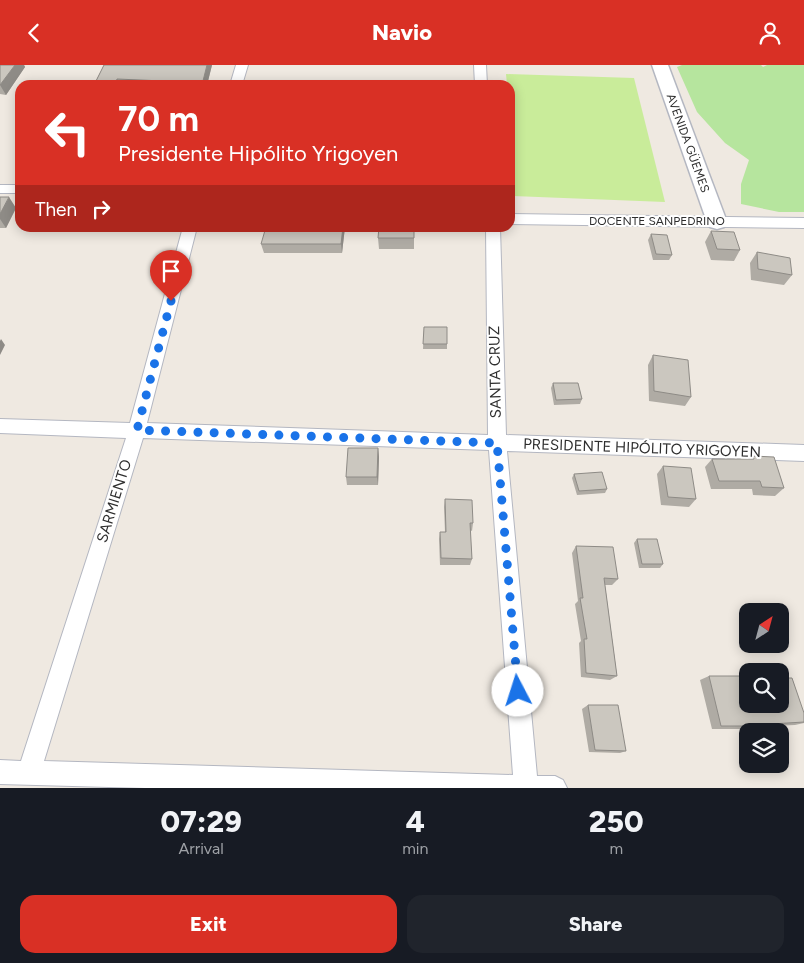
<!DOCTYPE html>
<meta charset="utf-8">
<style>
body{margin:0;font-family:Figtree,sans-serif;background:#20242c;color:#f1f3f6;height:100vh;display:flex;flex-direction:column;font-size:19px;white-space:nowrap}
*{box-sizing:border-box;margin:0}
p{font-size:16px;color:#9ea1a6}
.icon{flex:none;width:28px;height:28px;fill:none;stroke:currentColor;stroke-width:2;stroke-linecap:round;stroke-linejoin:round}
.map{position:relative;height:723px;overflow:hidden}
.details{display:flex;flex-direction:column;background:#171b24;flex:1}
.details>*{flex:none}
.hud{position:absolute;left:15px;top:15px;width:500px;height:152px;border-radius:15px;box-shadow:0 2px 12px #0003;background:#d93025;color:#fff;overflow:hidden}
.needle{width:32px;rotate:36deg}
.tools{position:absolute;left:739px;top:538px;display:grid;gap:10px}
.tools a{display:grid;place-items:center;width:50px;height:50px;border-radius:10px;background:#171b24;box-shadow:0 2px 12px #0003;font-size:25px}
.pin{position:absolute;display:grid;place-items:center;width:42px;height:42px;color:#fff;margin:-51px -21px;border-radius:50% 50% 50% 0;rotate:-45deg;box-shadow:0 0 5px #0007}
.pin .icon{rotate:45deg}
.me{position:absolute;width:55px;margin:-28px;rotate:355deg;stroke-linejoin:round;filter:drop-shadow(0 0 4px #0008)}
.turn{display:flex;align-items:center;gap:18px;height:105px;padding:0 20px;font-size:22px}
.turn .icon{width:65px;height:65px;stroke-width:2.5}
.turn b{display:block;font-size:35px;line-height:42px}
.then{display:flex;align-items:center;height:48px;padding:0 20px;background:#0003;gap:10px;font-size:19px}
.eta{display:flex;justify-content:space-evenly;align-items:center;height:85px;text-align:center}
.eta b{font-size:30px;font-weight:800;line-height:35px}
.cta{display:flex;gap:10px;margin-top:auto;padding:10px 20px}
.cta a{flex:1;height:58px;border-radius:15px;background:#d93025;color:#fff;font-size:20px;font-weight:800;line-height:58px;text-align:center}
.cta a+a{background:#20242c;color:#f1f3f6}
header{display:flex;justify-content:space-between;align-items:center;height:65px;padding:0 20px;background:#d93025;color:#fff;font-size:22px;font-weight:800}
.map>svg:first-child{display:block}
.green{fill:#b6e59e}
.pitch{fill:#c9ec9a}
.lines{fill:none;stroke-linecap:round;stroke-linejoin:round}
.minor-casing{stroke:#b4b7c1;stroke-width:2}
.secondary-casing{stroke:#b4b7c1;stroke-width:3}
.minor{fill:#fff;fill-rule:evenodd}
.secondary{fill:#fff;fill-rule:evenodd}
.wall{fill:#afaba4}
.shaded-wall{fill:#8e8b86}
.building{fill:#cbc7bf;stroke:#8e8b86}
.route{stroke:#1a73e8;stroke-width:9;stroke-dasharray:0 16.2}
.labels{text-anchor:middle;stroke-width:4;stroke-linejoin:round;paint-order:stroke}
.far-street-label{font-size:12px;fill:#2e2e2e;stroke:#fff}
.street-label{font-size:15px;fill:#2e2e2e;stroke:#fff}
</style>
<header><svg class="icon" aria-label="back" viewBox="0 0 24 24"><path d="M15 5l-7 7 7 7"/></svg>Navio<svg class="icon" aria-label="person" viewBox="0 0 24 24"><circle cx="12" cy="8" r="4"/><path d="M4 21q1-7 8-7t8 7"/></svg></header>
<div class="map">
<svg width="804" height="723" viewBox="0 0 804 723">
<rect width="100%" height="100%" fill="#efe9e1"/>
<path class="green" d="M 682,0 L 761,0 L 763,2 L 767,0 L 804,0 L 804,147 L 779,147 L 741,139 L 741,119 L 749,95 L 725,78 L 697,47 L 677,2 Z"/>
<path class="pitch" d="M 506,9 L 634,13 L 665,137 L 513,131 L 510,74 L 510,20 L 507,20 Z"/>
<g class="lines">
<g class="minor-casing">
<path id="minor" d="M 236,0 L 248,0 L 242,20 L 230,20 Z
M 474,0 L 486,0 L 487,20 L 475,20 Z
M 0,120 L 20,120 L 20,128 L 0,128 Z
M 510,149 L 804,153 L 804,163 L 510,159 Z
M 183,162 L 197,162 L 147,358 L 488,370 L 486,162 L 500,162 L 506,370 L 804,380 L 804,396 L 507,386 L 537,711 L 555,711 L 563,715 L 567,723 L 145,723 L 0,719 L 0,695 L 21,696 L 126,373 L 0,368 L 0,354 L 130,358 ZM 143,373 L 489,385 L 513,710 L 44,696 Z"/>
</g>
<g class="secondary-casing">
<path id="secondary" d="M 652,0 L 668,0 L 727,157 L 724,162 L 717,164 L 710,162 L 707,157 Z"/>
</g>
<use href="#minor" class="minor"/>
<use href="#secondary" class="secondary"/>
</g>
<path class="wall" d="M 0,0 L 24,0 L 25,2 L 6,30 L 0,29 Z
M 104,0 L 212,0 L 207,20 L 94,20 Z
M 0,132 L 16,143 L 6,163 L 0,163 Z
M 345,162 L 342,188 L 264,188 L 261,179 Z
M 414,162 L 414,184 L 379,184 L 378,173 Z
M 711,166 L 740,185 L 734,196 L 711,195 L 705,177 Z
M 651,169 L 672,190 L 669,195 L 653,195 L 648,175 Z
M 757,187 L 792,210 L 784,220 L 751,215 L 750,198 Z
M 424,262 L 447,279 L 447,284 L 423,284 Z
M 653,290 L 691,332 L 685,341 L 649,336 L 648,300 Z
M 553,318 L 582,334 L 580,339 L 554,340 L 551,323 Z
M 378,383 L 379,392 L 378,420 L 347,420 L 346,412 Z
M 753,391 L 784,423 L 775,431 L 753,430 L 752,424 L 711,424 L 705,402 L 712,394 L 750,394 Z
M 663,401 L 696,434 L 689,442 L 661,440 L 657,409 Z
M 574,409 L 607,424 L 605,428 L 577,430 L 572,413 Z
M 445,434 L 473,458 L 472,466 L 470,465 L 472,494 L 470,500 L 440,500 L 439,474 L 440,467 L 445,467 L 444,442 Z
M 637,474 L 663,499 L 660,503 L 639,503 L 634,478 Z
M 576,481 L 618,514 L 612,520 L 605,520 L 617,611 L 610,615 L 581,612 L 579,578 L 581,576 L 575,539 L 578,536 L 572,488 Z
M 709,611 L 742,615 L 804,648 L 804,658 L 795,660 L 753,662 L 745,664 L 712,664 L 700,615 Z
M 588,640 L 626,686 L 620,688 L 589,687 L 582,644 Z"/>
<path class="shaded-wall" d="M 15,0 L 24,0 L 25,2 L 6,30 L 0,20 Z
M 207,0 L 212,0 L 207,20 L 202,20 Z
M 117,14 L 120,20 L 115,20 Z
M 9,132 L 16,143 L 6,163 L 0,154 L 0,149 Z
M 343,162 L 345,162 L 342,188 L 341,179 Z
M 1,274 L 5,280 L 0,290 L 0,276 Z
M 378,383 L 379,392 L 378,420 L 377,412 Z"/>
<path class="building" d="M 0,0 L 15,0 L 0,20 Z
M 104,0 L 207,0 L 202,20 L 162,20 L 163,16 L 117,14 L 115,20 L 94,20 Z
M 0,132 L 9,132 L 0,149 Z
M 266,162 L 343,162 L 341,179 L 261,179 Z
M 379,162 L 414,162 L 414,173 L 378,173 Z
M 711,166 L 734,167 L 740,185 L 717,184 Z
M 651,169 L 667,170 L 672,190 L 656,189 Z
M 757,187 L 790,193 L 792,210 L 758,204 Z
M 424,262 L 447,262 L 447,279 L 423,279 Z
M 653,290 L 688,295 L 691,332 L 654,326 Z
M 553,318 L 578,318 L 582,334 L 556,335 Z
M 348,383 L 378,383 L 377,412 L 346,412 Z
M 753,391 L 774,392 L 784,423 L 762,422 L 760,416 L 719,416 L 712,394 L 754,394 Z
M 663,401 L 691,403 L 696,434 L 668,432 Z
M 602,407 L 607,424 L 579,426 L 574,409 Z
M 445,434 L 472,435 L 473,458 L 470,458 L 472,494 L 441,493 L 440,467 L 446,467 Z
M 637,474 L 657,474 L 663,499 L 642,499 Z
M 576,481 L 613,482 L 618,514 L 604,513 L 617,611 L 586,608 L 584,574 L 587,574 L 580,533 L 583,533 Z
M 709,611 L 741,611 L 742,615 L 748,614 L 748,639 L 780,639 L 780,613 L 792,613 L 804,648 L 804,657 L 755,660 L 755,661 L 721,661 Z
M 588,640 L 618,640 L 626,686 L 595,685 Z"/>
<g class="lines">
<path class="route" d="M 171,236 L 137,365 L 497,378 L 518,626"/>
</g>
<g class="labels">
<g class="far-street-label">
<text transform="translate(688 78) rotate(70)" y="4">AVENIDA GÜEMES</text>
<text x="657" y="160">DOCENTE SANPEDRINO</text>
</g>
<g class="street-label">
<text transform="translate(495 307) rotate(-91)" y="5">SANTA CRUZ</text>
<text transform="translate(642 383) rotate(2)" y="5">PRESIDENTE HIPÓLITO YRIGOYEN</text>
<text transform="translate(114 436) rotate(-73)" y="5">SARMIENTO</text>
</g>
</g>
</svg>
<div class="tools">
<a><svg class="needle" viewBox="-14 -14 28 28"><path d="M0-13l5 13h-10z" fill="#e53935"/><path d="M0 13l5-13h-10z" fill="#9ea1a6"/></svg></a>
<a><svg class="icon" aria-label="search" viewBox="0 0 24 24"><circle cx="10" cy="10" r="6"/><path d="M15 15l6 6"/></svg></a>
<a><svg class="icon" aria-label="layers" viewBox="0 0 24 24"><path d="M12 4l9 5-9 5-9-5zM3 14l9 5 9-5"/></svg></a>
</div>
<div class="pin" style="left:171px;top:236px;background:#d93025"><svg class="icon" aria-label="arrive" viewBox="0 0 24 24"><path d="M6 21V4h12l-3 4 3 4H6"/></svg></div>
<svg class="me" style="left:518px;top:626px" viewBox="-20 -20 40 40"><circle r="19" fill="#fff"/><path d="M0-13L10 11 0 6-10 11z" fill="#1a73e8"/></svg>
<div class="hud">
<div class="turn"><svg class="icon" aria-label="left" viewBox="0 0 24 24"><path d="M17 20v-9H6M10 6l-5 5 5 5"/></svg><div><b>70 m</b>Presidente Hipólito Yrigoyen</div></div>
<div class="then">Then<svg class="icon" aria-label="right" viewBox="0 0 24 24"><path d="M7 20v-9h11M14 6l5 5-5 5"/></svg></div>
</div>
</div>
<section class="details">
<div class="eta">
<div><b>07:29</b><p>Arrival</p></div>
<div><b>4</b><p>min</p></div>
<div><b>250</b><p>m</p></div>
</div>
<div class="cta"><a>Exit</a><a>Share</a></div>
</section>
